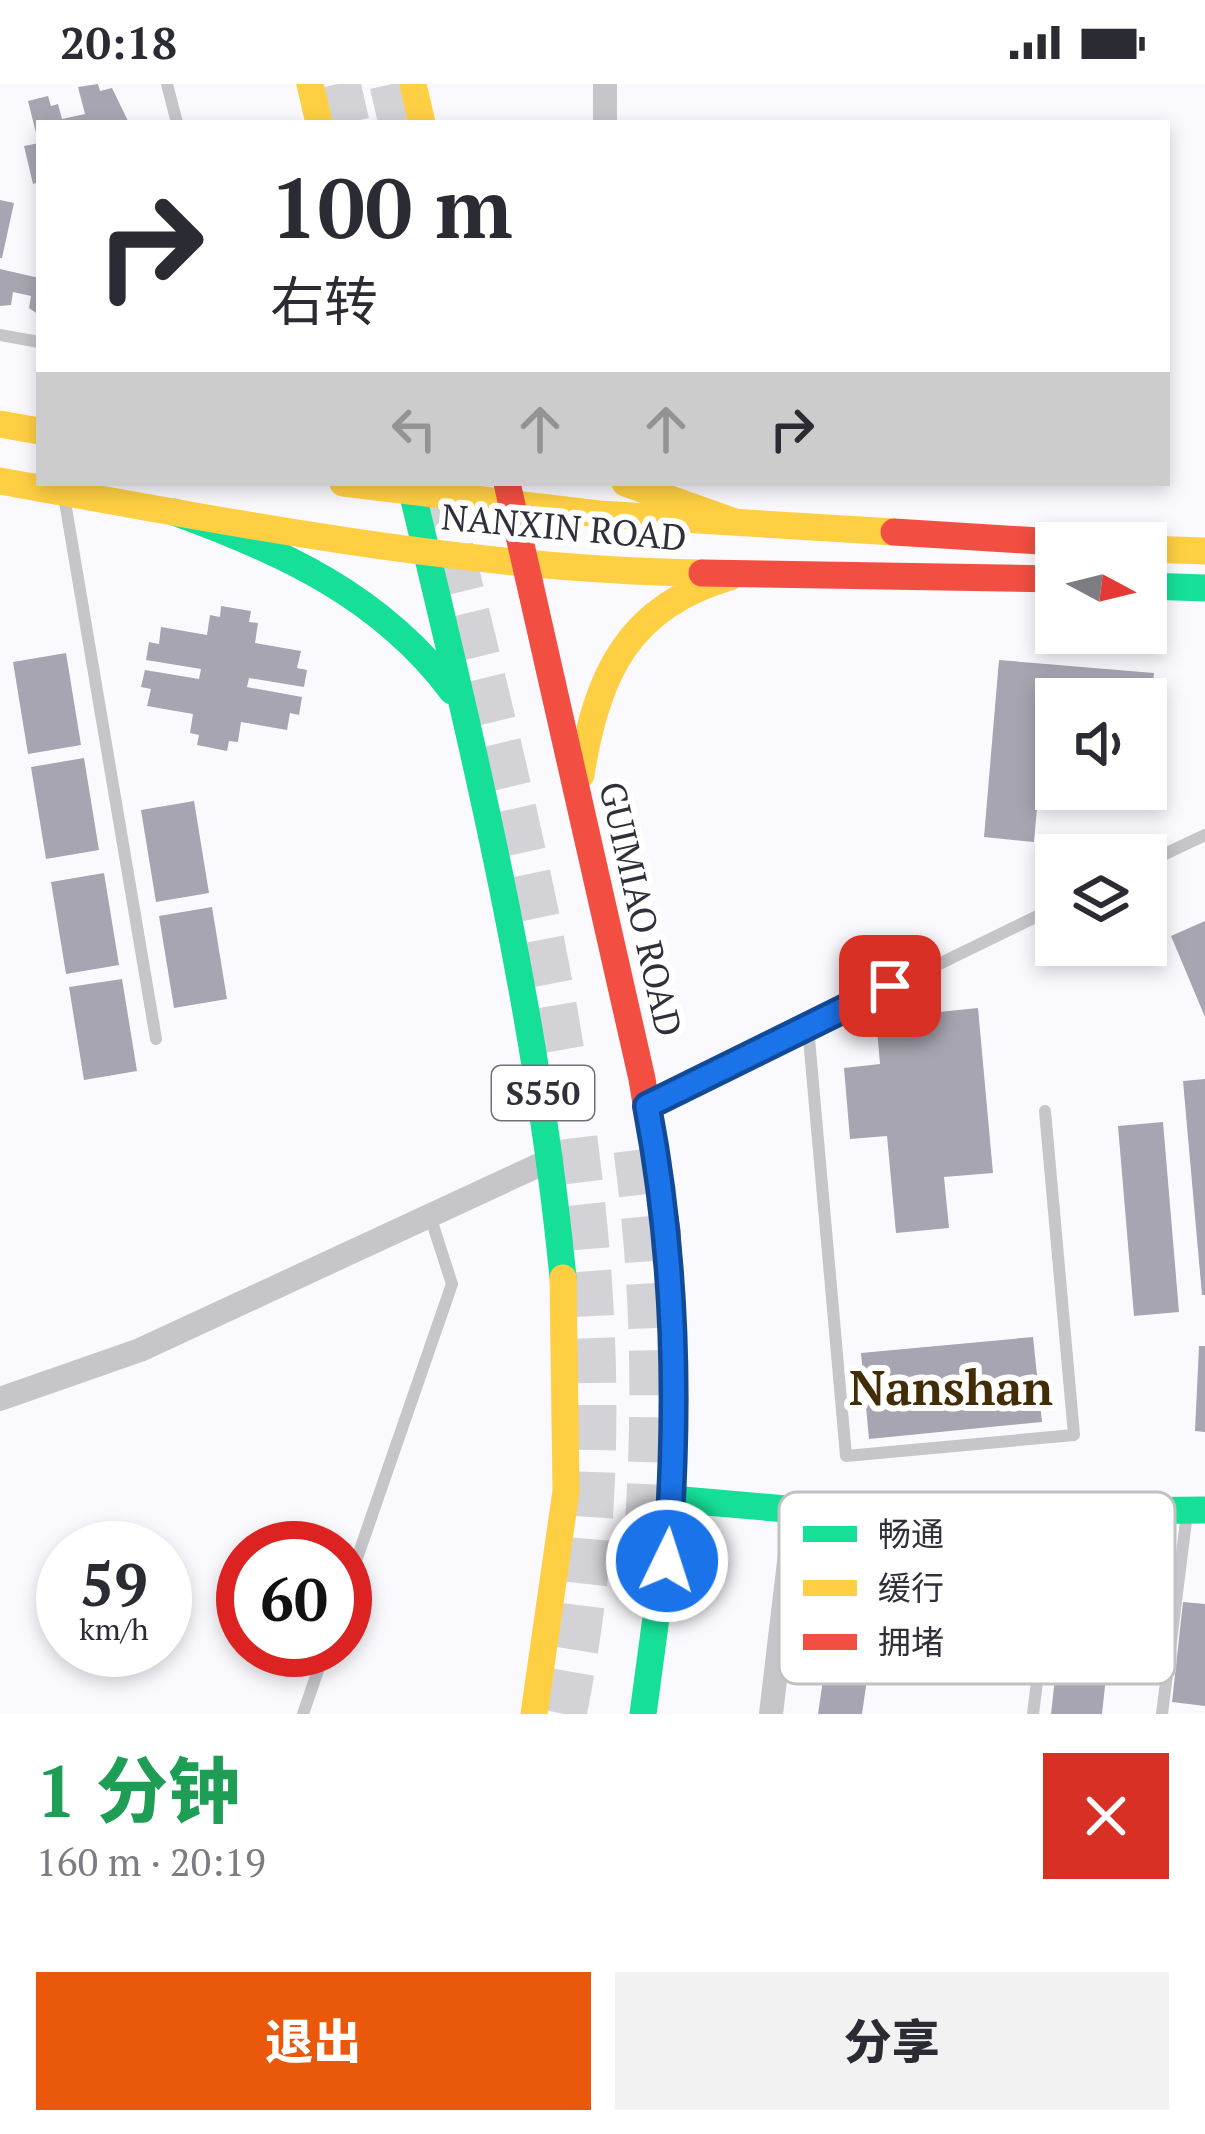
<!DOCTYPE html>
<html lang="zh">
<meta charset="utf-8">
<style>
body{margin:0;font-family:"PT Serif","Noto Sans SC",serif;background:#f2f2f3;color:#2b2b33;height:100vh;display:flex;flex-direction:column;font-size:45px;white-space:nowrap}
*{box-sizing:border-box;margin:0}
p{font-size:39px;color:#7c7c81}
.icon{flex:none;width:66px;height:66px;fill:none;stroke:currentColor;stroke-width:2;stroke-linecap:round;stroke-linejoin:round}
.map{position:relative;height:1630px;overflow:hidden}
.side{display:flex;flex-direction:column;background:#fff;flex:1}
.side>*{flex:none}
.guide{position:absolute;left:36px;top:36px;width:1134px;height:366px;border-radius:0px;box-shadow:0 6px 18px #0003;background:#fff;color:#2b2b33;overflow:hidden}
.needle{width:78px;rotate:97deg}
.buttons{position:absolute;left:1035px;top:438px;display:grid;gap:24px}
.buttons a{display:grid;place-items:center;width:132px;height:132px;border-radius:0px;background:#fff;box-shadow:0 6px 18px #0003;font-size:60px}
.speed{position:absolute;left:36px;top:1437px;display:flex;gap:24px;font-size:60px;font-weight:700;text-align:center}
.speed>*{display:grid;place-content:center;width:156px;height:156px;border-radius:50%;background:#fff;box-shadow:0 6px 18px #0003;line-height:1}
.speed small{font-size:30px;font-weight:400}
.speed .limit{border:18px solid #d22;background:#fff;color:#111}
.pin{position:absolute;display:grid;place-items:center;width:102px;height:102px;color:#fff;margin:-51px;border-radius:24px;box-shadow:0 6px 18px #0006}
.me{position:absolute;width:132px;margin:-66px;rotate:4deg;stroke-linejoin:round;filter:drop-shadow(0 0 9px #0008)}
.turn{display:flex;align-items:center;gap:42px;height:252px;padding:0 36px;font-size:54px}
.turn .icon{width:156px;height:156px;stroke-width:2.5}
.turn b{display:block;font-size:84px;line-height:102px}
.lanes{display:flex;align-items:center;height:114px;padding:0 36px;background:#0003;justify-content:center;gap:60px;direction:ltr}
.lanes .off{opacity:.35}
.round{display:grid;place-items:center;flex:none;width:126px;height:126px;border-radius:0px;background:#f2f2f3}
.head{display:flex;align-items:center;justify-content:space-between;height:204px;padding:0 36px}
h1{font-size:72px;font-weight:800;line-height:90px;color:#1e9e55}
.primary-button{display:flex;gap:24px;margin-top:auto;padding:24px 36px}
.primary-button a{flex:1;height:138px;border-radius:0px;background:#ea580c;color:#fff;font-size:48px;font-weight:800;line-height:138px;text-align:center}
.primary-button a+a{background:#f2f2f3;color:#2b2b33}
.status{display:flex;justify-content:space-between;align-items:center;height:84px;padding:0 60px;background:#fff;direction:ltr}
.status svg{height:33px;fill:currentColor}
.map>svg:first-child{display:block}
.building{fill:#a6a5b1}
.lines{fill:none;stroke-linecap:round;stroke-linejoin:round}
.highway-tunnel{stroke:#d2d2d7;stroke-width:45;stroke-dasharray:45 22;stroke-linecap:butt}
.lane{stroke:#c5c5ca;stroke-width:12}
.street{stroke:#c5c5ca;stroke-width:24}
.fast{stroke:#16e098;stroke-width:27}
.slow{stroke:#ffcf43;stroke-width:27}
.jam{stroke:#f24e42;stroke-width:27}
.route-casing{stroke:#114b97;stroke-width:30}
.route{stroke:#1a73e8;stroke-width:21}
.labels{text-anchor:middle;stroke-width:12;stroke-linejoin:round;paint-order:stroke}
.shield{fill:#fff;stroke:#6e6e76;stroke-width:3}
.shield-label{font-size:33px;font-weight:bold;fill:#30303b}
.street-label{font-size:36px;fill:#30303b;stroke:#fff}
.district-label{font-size:48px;font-weight:bold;fill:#432d07;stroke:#fff}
.key{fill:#fff;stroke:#c1c1c4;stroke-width:3}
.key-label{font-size:33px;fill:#30303b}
</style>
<div class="status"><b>20:18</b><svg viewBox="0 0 49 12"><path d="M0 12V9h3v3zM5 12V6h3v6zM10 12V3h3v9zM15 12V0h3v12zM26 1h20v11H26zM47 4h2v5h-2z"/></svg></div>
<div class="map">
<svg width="1205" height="1630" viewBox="0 0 1205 1630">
<rect width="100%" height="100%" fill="#fafafe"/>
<path class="building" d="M 98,0 L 100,7 L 112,4 L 129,39 L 39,39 L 37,53 L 28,17 L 48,12 L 51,22 L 58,20 L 62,35 L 85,30 L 78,3 Z
M 39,59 L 39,98 L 33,100 L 24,62 Z
M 0,116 L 14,119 L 2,174 L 0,174 Z
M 0,185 L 39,194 L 39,231 L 29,224 L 31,212 L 13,208 L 11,221 L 0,222 Z
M 221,522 L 251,527 L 249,538 L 258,539 L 255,559 L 301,567 L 297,584 L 307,586 L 304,603 L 249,594 L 247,603 L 302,613 L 299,631 L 290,629 L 287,646 L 241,638 L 238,658 L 229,657 L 227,667 L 197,661 L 199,651 L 190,649 L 193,630 L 147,622 L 151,605 L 141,603 L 145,586 L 199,595 L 201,585 L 146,576 L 149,558 L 159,560 L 161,543 L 207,551 L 210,531 L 220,533 Z
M 66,569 L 81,661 L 28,670 L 13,578 Z
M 999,576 L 1154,589 L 1149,643 L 1146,615 L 1056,615 L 1056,622 L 1046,621 L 1034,758 L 984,753 Z
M 84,674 L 99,766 L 46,775 L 31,683 Z
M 194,717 L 209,809 L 156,818 L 141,726 Z
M 104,789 L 119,881 L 66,890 L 51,798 Z
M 212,823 L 227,915 L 174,924 L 159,832 Z
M 1205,837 L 1205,933 L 1171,852 Z
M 122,895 L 137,987 L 84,996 L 69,903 Z
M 928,917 L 929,929 L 978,924 L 993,1089 L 944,1093 L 949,1144 L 896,1149 L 887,1052 L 850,1055 L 844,984 L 880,980 L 875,922 Z
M 1205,995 L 1205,1211 L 1202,1211 L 1183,997 Z
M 1163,1038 L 1179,1228 L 1134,1232 L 1118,1042 Z
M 1033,1253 L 1042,1338 L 869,1355 L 861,1269 Z
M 1199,1262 L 1205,1262 L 1205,1348 L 1195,1347 Z
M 844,1495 L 990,1500 L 989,1550 L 874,1546 L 862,1630 L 818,1630 L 837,1500 Z
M 1183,1518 L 1205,1520 L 1205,1622 L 1172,1618 Z
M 1063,1523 L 1113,1528 L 1102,1630 L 1051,1630 Z"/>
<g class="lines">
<path class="highway-tunnel" d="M 338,0 L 347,39
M 392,0 L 401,39
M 435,399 C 533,802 650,1213 564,1630
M 636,1066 C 656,1214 656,1359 642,1508"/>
<path class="lane" d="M 167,0 L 177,39
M 0,251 L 39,258
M 64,412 L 156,955
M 1146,779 L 1205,751
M 808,943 L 846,1372 L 1074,1351 L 1045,1027
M 654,1019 L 1056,823
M 345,1509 L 452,1200 L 430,1132
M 303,1630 L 325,1566
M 1033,1630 L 1044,1542
M 1162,1630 L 1187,1429"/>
<path class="street" d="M 605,0 L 605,39
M 0,1315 L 140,1266 L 552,1075
M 771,1630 L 795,1427"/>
<path class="fast" d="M 410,399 C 473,662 537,924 563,1194
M 174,428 C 282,467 382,513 452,607
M 1146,502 L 1205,504
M 672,1415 L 843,1430 L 1205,1426
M 643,1630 L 672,1415 L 674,1299"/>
<path class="slow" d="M 310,0 L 319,39
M 413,0 L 422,39
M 0,340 L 39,347
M 0,397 C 232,438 466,486 702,489
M 343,399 L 599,430 L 894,448
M 625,399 L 735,438
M 1146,465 L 1205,467
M 581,691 C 596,592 628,522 730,493
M 534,1630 L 566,1407 L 563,1194"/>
<path class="jam" d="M 507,399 L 642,995 L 667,1147 L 674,1299
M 894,448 L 1071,459
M 702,489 L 1056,495"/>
</g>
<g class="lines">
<g class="route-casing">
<path id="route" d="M 667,1477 C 679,1323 676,1174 647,1022 L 890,902"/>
</g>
<use href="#route" class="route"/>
</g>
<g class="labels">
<rect class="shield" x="492" y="982" width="102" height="54" rx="9"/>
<g class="shield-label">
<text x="543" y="1021">S550</text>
</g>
<g class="street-label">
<text transform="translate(564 443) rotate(5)" y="13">NANXIN ROAD</text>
<text transform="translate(641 825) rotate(77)" y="13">GUIMIAO ROAD</text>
</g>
<g class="district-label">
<text x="951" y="1321">Nanshan</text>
</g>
</g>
<rect x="779" y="1408" width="396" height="192" rx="18" class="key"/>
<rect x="803" y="1442" width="54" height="16" fill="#16e098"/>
<rect x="803" y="1496" width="54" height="16" fill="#ffcf43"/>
<rect x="803" y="1550" width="54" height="16" fill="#f24e42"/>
<g class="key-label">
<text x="878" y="1462">畅通</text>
<text x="878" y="1516">缓行</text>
<text x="878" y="1570">拥堵</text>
</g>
</svg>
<div class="buttons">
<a><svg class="needle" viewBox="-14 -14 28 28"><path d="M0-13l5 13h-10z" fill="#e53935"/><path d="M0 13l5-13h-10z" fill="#7c7c81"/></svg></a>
<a><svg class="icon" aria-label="sound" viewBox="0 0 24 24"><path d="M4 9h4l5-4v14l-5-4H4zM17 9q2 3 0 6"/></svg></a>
<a><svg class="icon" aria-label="layers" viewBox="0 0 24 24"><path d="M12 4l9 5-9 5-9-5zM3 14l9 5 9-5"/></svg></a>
</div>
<div class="speed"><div>59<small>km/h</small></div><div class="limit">60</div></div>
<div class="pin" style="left:890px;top:902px;background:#d93025"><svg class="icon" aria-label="arrive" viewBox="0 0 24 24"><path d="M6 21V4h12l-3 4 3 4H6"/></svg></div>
<svg class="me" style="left:667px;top:1477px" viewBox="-20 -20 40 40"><circle r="17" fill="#1a73e8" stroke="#fff" stroke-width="3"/><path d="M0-11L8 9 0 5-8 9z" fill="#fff"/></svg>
<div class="guide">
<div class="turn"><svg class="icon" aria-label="right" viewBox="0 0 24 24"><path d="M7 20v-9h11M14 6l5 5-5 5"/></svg><div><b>100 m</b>右转</div></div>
<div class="lanes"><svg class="icon off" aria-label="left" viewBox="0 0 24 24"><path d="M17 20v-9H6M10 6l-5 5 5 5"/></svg><svg class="icon off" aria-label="ahead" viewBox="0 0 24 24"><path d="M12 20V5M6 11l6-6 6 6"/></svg><svg class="icon off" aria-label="ahead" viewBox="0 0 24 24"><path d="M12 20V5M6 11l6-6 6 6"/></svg><svg class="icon" aria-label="right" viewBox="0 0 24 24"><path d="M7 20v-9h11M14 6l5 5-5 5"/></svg></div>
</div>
</div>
<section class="side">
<div class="head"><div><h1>1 分钟</h1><p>160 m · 20:19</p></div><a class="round" style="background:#d93025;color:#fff"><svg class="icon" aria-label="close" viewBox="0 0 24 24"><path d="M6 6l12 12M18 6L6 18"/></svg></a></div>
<div class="primary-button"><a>退出</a><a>分享</a></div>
</section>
